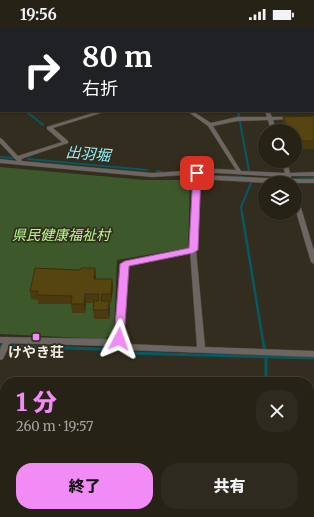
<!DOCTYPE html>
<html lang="ja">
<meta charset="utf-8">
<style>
body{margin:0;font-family:Merriweather,"Noto Sans JP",serif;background:#2e2a1f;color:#f1f3f6;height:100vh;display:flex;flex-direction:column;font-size:15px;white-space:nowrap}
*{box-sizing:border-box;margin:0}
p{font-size:13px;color:#a4a4a1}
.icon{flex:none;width:22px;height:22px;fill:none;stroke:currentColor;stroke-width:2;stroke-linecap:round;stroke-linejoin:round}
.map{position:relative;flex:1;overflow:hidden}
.sheet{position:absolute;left:0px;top:349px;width:314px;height:140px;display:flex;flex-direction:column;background:#262216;border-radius:16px 16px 0 0;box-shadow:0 1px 3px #0004,0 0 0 1px #423f35}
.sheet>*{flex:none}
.hud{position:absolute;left:0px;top:0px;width:314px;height:84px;box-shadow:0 1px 3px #0004,0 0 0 1px #423f35;background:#202124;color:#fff;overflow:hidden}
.tools{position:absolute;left:258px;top:96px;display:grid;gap:8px}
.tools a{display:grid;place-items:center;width:44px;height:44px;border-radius:50%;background:#262216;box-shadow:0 1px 3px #0004,0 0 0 1px #423f35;font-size:20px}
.pin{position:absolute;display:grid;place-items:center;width:34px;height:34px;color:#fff;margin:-17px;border-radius:8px;box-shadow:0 2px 6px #0006}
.me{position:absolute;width:44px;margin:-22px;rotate:4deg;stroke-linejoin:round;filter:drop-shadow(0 0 3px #0008)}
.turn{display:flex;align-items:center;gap:14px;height:84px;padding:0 16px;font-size:18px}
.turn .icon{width:52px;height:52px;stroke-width:2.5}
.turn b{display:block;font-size:28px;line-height:34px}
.round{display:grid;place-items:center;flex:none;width:42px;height:42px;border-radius:16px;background:#2e2a1f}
.headline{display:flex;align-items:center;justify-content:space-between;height:68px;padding:0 16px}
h1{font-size:24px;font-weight:800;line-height:30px;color:#f18bf5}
.primary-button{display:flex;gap:8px;margin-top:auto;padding:8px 16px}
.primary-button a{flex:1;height:46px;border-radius:16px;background:#f18bf5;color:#111;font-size:16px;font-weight:800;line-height:46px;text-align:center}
.primary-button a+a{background:#2e2a1f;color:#f1f3f6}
.status{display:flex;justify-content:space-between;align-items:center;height:28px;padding:0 20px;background:#262216;direction:ltr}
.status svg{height:11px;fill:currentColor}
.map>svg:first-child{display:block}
.green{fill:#3d592b}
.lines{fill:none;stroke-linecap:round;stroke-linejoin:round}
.stream-far3{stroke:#085864;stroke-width:1.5}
.stream-far2{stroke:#085864;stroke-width:2}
.stream-far1{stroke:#085864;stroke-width:2.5}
.stream{stroke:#085864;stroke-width:3}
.minor-casing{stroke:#4c4839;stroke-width:1}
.tertiary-casing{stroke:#4c4839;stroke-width:1}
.minor{fill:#6d6561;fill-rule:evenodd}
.tertiary{fill:#6d6561;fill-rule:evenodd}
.wall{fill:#4a3a0f}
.shaded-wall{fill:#3c300c}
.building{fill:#564411;stroke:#3c300c}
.route{fill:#f18bf5;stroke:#9d5a9f}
.poi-dot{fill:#f18bf5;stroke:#322d1e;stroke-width:1.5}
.labels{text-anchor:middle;stroke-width:3.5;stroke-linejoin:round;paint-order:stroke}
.park-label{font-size:14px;font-style:italic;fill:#bafa93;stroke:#322d1e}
.poi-label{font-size:14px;font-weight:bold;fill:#eeebe1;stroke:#322d1e}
.water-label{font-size:15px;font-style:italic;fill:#94eefe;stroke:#322d1e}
</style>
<div class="status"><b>19:56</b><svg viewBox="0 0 49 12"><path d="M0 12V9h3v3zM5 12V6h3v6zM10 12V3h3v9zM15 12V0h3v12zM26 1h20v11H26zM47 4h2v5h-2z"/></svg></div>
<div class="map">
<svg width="314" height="489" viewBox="0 0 314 489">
<rect width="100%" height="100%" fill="#322d1e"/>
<path class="green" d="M 0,139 L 145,152 L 190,152 L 188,220 L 117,232 L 114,304 L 105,311 L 0,306 Z"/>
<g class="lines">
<path class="stream-far3" d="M 82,0 L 92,1"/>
<path class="stream-far2" d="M 26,83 L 43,97
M 238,83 L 249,143
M 0,129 L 14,130
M 28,131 L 147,142
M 157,143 L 162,144
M 213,148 L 244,149
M 293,151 L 314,150
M 242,186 L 241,179 L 251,155"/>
<path class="stream-far1" d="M 242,185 L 264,319
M 0,318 L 44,319"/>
<path class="stream" d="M 13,318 L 124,322 L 128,325 L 314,330
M 264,318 L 265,324
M 266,329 L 266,354
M 264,484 L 264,489"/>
<g class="minor-casing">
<path id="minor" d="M 56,0 L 61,0 L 62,1 L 57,1 Z
M 73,0 L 84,0 L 85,1 L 74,1 Z
M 139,0 L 144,0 L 145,1 L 140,1 Z
M 198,0 L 202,0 L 203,1 L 199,1 Z
M 235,0 L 239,0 L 240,1 L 236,1 Z
M 313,15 L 314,15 L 314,17 L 313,17 Z
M 100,83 L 107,83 L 53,100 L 68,113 L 68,115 L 21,131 L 22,132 L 21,133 L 152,145 L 217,141 L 236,142 L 208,98 L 187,83 L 192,83 L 211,95 L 237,89 L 267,89 L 265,83 L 269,83 L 272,89 L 291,89 L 293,90 L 291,91 L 273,92 L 277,103 L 271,103 L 268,92 L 237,93 L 213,98 L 241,143 L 285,145 L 281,133 L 287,133 L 290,145 L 314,144 L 314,148 L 291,148 L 291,151 L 314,151 L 314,155 L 268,155 L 197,151 L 194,149 L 197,147 L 287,151 L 286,149 L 217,145 L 152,149 L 0,135 L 0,131 L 17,133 L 0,115 L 0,110 L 2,111 L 18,128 L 62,114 L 47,101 L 47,99 Z
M 295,168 L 298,170 L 314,223 L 314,236 L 311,234 L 295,180 Z
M 193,220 L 196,222 L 205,319 L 314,323 L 314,329 L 126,322 L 114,316 L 113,314 L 114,312 L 117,311 L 127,316 L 197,319 L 190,222 Z
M 8,309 L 11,310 L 12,312 L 3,331 L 0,332 L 0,321 L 5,310 Z"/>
</g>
<g class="tertiary-casing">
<path id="tertiary" d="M 313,3 L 314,3 L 314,6 L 313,6 Z
M 197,143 L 200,145 L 197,222 L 193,224 L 129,238 L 123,311 L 120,316 L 112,318 L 0,315 L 0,309 L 114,311 L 122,234 L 189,220 L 194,145 Z"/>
</g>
<use href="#minor" class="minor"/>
<use href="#tertiary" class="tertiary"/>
</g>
<path class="wall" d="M 314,88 L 314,121 L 295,121 L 295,103 L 285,103 L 282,96 L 283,89 Z
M 96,249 L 96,251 L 112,251 L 113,260 L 111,275 L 109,275 L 110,282 L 109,291 L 94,291 L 93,282 L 94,275 L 86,275 L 85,285 L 72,285 L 71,276 L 38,276 L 38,272 L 31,271 L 30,263 Z"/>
<path class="shaded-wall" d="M 95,240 L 96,249 L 95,260 L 94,251 Z
M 112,251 L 113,260 L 111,275 L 111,266 Z
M 85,266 L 86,275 L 85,285 L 84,276 Z
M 109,273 L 110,282 L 109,291 L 108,282 Z"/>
<path class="building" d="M 314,88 L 314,113 L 295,113 L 295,103 L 289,103 L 283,89 Z
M 35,240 L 80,242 L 81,240 L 95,240 L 94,251 L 112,251 L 111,266 L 102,266 L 101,273 L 109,273 L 108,282 L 93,282 L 94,273 L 98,273 L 99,266 L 85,266 L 84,276 L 71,276 L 72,268 L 37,267 L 38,263 L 30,263 Z"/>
<path class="route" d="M 197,142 L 201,145 L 198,222 L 193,225 L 129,238 L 124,311 L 123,313 L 115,313 L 114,311 L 120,236 L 125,233 L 189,220 L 193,145 Z"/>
<rect class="poi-dot" x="32" y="305" width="8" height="8" rx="2"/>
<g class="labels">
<g class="park-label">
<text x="61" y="212">県民健康福祉村</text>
</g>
<g class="poi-label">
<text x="36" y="329">けやき荘</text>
</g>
<g class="water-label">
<text transform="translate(88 126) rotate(5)" y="5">出羽堀</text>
</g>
</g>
</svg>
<div class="tools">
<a><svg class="icon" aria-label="search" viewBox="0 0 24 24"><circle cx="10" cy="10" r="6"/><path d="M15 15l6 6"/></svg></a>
<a><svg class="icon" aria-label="layers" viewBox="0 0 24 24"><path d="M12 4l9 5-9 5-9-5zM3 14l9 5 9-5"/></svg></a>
</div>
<div class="pin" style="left:197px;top:145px;background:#d93025"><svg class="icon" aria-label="arrive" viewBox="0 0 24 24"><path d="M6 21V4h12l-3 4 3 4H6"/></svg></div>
<svg class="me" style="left:119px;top:311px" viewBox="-20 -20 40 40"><path d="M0-17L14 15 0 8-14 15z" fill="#f18bf5" stroke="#fff" stroke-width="4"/></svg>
<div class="hud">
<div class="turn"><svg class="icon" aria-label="right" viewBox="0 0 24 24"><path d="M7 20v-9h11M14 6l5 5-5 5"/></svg><div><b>80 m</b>右折</div></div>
</div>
<section class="sheet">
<div class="headline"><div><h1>1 分</h1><p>260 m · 19:57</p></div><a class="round"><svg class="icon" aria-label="close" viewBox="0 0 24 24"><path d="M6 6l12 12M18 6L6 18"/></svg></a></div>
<div class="primary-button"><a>終了</a><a>共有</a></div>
</section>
</div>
